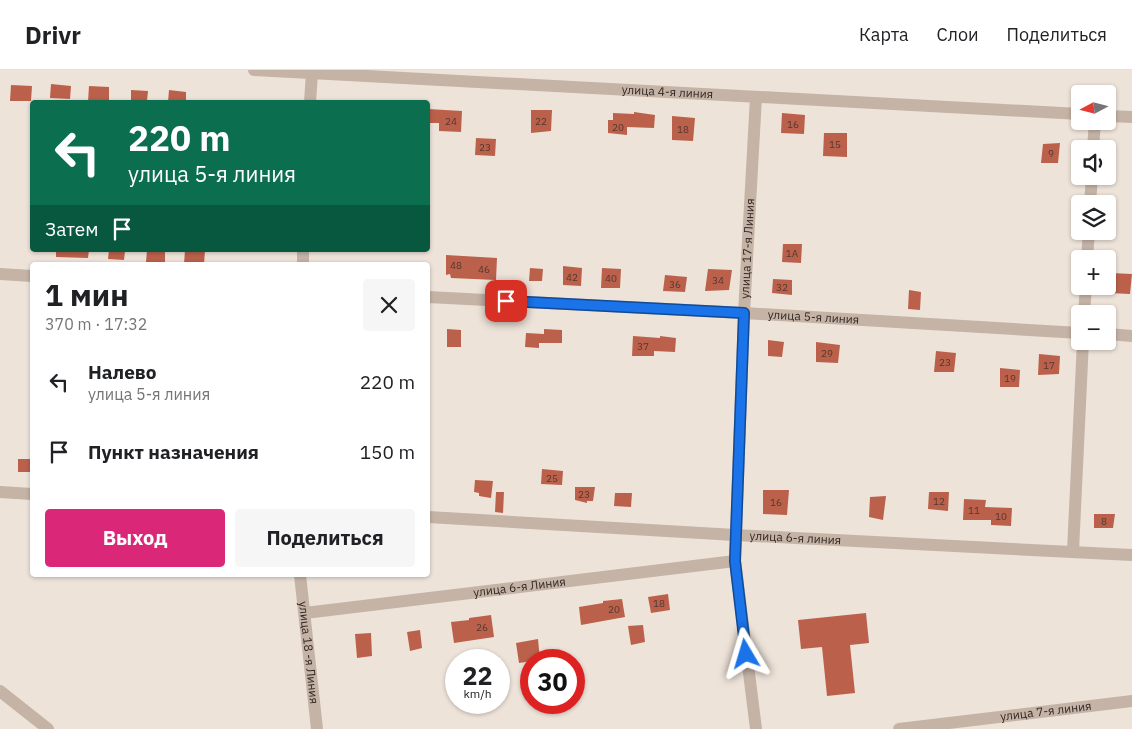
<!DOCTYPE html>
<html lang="ru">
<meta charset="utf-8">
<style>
body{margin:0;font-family:"IBM Plex Sans",sans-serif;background:#f6f6f6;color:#202124;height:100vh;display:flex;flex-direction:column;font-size:19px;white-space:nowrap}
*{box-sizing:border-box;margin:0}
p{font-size:16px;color:#757577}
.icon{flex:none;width:28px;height:28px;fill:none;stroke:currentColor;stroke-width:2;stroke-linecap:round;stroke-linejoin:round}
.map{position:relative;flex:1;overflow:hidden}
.drawer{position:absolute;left:30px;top:192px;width:400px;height:315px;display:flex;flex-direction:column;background:#fff;border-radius:5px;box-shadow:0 1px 4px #0004}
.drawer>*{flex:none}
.guide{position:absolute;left:30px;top:30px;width:400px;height:152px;border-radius:5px;box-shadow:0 1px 4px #0004;background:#0b6e4f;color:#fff;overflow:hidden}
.needle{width:32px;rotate:263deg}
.fabs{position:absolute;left:1071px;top:15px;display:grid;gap:10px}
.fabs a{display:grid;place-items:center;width:45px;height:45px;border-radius:5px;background:#fff;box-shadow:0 1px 4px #0004;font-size:25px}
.speed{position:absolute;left:445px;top:579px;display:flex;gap:10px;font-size:25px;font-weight:700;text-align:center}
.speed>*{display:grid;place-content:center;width:65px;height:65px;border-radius:50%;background:#fff;box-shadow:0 1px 4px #0004;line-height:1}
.speed small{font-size:12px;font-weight:400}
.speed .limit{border:8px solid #d22;background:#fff;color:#111}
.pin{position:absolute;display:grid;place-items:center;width:42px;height:42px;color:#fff;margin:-21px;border-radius:10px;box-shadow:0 2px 8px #0006}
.me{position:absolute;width:55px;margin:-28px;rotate:353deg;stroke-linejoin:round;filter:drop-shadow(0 0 4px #0008)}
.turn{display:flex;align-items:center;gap:18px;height:105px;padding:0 15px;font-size:22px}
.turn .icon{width:65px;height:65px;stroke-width:2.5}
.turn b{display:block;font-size:35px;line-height:42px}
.then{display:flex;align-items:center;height:48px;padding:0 15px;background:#0003;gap:10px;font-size:19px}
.round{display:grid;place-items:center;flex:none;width:52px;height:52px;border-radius:5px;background:#f6f6f6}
.head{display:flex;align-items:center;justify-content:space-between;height:85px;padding:0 15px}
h1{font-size:30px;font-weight:700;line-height:38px}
.button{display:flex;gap:10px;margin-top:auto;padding:10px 15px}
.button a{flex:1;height:58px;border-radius:5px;background:#db2777;color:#fff;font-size:20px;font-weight:700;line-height:58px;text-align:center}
.button a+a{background:#f6f6f6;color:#202124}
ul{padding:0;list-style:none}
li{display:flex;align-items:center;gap:15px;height:70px;padding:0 15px}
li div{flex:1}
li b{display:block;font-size:19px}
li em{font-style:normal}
header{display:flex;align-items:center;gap:30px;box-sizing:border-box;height:70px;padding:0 25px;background:#fff;border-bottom:1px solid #e0e0e0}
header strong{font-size:24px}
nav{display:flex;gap:28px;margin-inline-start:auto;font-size:18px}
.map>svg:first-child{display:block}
.building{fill:#bb614b}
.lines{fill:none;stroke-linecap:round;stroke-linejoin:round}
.minor{stroke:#c5b3a6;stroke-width:12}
.route-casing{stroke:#114b97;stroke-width:12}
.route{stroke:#1a73e8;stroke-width:9}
.labels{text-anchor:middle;stroke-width:4;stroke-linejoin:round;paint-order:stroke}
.number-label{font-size:10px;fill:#54372f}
.street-label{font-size:12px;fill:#322926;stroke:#f7eee5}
</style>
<header>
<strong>Drivr</strong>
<nav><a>Карта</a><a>Слои</a><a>Поделиться</a></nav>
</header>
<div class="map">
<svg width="1132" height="659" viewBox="0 0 1132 659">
<rect width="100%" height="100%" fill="#eee3d9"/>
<path class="building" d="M 51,14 L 71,16 L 70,29 L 50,28 Z
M 11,15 L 32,16 L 31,31 L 10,31 Z
M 89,16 L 109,17 L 109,32 L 88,32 Z
M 131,20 L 148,21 L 147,31 L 131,31 Z
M 169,20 L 186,22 L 186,32 L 168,32 Z
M 428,39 L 462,41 L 461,62 L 439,61 L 439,53 L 428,53 Z
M 531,40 L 552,40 L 551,61 L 531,63 Z
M 634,42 L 655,45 L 654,58 L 627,57 L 627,65 L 608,63 L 608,50 L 613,50 L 613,43 L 634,44 Z
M 782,43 L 805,45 L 804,64 L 781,63 Z
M 672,46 L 695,48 L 693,71 L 672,70 Z
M 824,63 L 847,63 L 847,87 L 823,86 Z
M 476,68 L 496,69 L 495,86 L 475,85 Z
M 1060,73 L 1058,93 L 1041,93 L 1043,74 Z
M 783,174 L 802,174 L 801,193 L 782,192 Z
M 56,180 L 89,180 L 88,188 L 56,187 Z
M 109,180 L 125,181 L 124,190 L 108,189 Z
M 147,180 L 165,181 L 165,192 L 146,192 Z
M 185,180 L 205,180 L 204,195 L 184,194 Z
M 446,185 L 497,188 L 496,210 L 451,208 L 450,204 L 446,205 Z
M 563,196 L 582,198 L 581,216 L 563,215 Z
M 530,198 L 543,199 L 542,211 L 529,211 Z
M 602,198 L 621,199 L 620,218 L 601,218 Z
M 708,199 L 732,200 L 729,220 L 705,221 Z
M 1111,203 L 1132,204 L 1130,224 L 1109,223 Z
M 665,205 L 687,207 L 685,222 L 663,221 Z
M 773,209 L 792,210 L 792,225 L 772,223 Z
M 909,220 L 921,222 L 920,240 L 908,239 Z
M 447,259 L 461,260 L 461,277 L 447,277 Z
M 544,259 L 562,260 L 562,273 L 539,273 L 539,278 L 525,277 L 526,263 L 544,264 Z
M 633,266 L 660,268 L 660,266 L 676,268 L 675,282 L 654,281 L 654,286 L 632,286 Z
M 768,270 L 784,272 L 782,287 L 768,286 Z
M 816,272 L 840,275 L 838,293 L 816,292 Z
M 936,281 L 956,283 L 954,302 L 934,302 Z
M 1039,284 L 1060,286 L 1059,304 L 1038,305 Z
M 1000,298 L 1020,300 L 1019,317 L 1000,317 Z
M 18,389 L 32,389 L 32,402 L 18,402 Z
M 542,399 L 563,401 L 562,415 L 541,414 Z
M 475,410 L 493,411 L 491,428 L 479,426 L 479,423 L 474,422 Z
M 575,417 L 595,417 L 593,431 L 587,431 L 587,433 L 575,430 Z
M 763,420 L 789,420 L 787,445 L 763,444 Z
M 496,422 L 504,422 L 503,443 L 495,442 Z
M 929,422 L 949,422 L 948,441 L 928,439 Z
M 615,423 L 632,423 L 631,437 L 614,436 Z
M 886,426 L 883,450 L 869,447 L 870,427 Z
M 964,429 L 986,430 L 985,437 L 1012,438 L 1011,456 L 991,455 L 991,450 L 963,450 Z
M 1094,444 L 1115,444 L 1113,458 L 1094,458 Z
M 668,524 L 670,540 L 651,543 L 648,527 Z
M 622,529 L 625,547 L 581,555 L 579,537 L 603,533 L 603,531 Z
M 866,543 L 869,573 L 850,575 L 855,623 L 827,626 L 822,577 L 801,579 L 798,550 Z
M 491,545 L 494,567 L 454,573 L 451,552 L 469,550 L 469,548 Z
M 643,555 L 645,572 L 631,575 L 628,556 Z
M 420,560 L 422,578 L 410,581 L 407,562 Z
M 371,563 L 372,586 L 357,588 L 355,564 Z
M 538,569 L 540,590 L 519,593 L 516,573 Z"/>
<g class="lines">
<g class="minor">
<path id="s1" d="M 254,0 L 1080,44"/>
<path d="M 310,32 L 312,3"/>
<path d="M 1108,46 L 1132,47"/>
<path d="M 1093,79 L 1095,51"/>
<path d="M 1090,134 L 1092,106"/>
<path d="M 1087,189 L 1089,161"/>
<path d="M 303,195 L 303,180"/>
<path d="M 0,204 L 32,206"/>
<path id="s2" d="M 428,227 L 744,243 L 1080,263"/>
<path d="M 1084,244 L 1086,216"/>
<path d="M 1108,264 L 1132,266"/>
<path d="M 0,422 L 32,424"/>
<path id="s3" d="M 428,447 L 735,465 L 1132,485"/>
<path d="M 1073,481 L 1083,271"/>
<path id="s4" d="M 300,505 L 317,659"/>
<path id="s5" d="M 305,543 L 735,491"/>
<path d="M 0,621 L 48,659"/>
<path id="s6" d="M 756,659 L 735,491 L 744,243 L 756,27"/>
<path id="s7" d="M 899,659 L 1132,631"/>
</g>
</g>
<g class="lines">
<g class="route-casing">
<path id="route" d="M 506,231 L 744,243 L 735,491 L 746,584"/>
</g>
<use href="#route" class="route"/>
</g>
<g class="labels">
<g class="number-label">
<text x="451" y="55">24</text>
<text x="541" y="55">22</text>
<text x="793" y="58">16</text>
<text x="618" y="61">20</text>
<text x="683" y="63">18</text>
<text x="835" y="78">15</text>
<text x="485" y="81">23</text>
<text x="1051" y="87">9</text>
<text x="792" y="187">1А</text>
<text x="456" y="199">48</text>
<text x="484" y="203">46</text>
<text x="572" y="211">42</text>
<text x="611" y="212">40</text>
<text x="718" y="214">34</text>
<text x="675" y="218">36</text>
<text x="782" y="221">32</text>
<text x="643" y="280">37</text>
<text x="827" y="287">29</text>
<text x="945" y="296">23</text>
<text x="1049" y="299">17</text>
<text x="1010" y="312">19</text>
<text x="552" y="412">25</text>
<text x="584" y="428">23</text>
<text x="939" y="435">12</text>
<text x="776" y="436">16</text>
<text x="974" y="444">11</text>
<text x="1001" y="450">10</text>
<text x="1104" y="455">8</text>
<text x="659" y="537">18</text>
<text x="614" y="543">20</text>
<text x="482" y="561">26</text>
</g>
<g class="street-label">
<text dy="4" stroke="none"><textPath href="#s1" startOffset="414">улица 4-я линия</textPath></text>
<text dy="4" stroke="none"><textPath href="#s6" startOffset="482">улица 17-я Линия</textPath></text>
<text dy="4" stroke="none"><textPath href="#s2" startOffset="386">улица 5-я линия</textPath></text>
<text dy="4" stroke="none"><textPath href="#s3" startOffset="368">улица 6-я линия</textPath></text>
<text dy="4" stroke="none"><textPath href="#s5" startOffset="216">улица 6-я Линия</textPath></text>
<text dy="4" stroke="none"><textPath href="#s4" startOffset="78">улица 18 -я Линия</textPath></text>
<text dy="4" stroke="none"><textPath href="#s7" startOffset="148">улица 7-я линия</textPath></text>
</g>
</g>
</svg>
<div class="fabs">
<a><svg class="needle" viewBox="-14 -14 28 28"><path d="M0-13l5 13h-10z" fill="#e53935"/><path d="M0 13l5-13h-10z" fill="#757577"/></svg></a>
<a><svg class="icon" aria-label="sound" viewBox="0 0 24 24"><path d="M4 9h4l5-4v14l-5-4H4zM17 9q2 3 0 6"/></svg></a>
<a><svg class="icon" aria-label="layers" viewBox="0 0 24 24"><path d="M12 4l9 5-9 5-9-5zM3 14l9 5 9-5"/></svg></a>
<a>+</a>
<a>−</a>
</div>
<div class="speed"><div>22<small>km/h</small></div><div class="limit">30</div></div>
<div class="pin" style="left:506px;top:231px;background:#d93025"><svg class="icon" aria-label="arrive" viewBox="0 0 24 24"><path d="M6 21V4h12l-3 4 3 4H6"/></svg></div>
<svg class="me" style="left:746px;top:584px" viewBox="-20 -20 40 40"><path d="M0-17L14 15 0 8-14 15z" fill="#1a73e8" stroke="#fff" stroke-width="4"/></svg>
<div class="guide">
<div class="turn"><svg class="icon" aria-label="left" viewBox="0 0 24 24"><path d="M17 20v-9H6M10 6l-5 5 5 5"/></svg><div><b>220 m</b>улица 5-я линия</div></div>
<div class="then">Затем<svg class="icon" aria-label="arrive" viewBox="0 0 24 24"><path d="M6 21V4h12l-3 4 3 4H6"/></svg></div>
</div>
<section class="drawer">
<div class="head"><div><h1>1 мин</h1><p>370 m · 17:32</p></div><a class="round"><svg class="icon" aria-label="close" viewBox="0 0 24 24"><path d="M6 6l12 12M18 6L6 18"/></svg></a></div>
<ul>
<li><svg class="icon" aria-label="left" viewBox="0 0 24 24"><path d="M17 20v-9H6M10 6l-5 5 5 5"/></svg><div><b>Налево</b><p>улица 5-я линия</p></div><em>220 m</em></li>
<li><svg class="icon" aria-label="arrive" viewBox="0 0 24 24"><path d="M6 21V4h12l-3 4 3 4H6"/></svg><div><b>Пункт назначения</b></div><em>150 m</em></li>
</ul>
<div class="button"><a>Выход</a><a>Поделиться</a></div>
</section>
</div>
